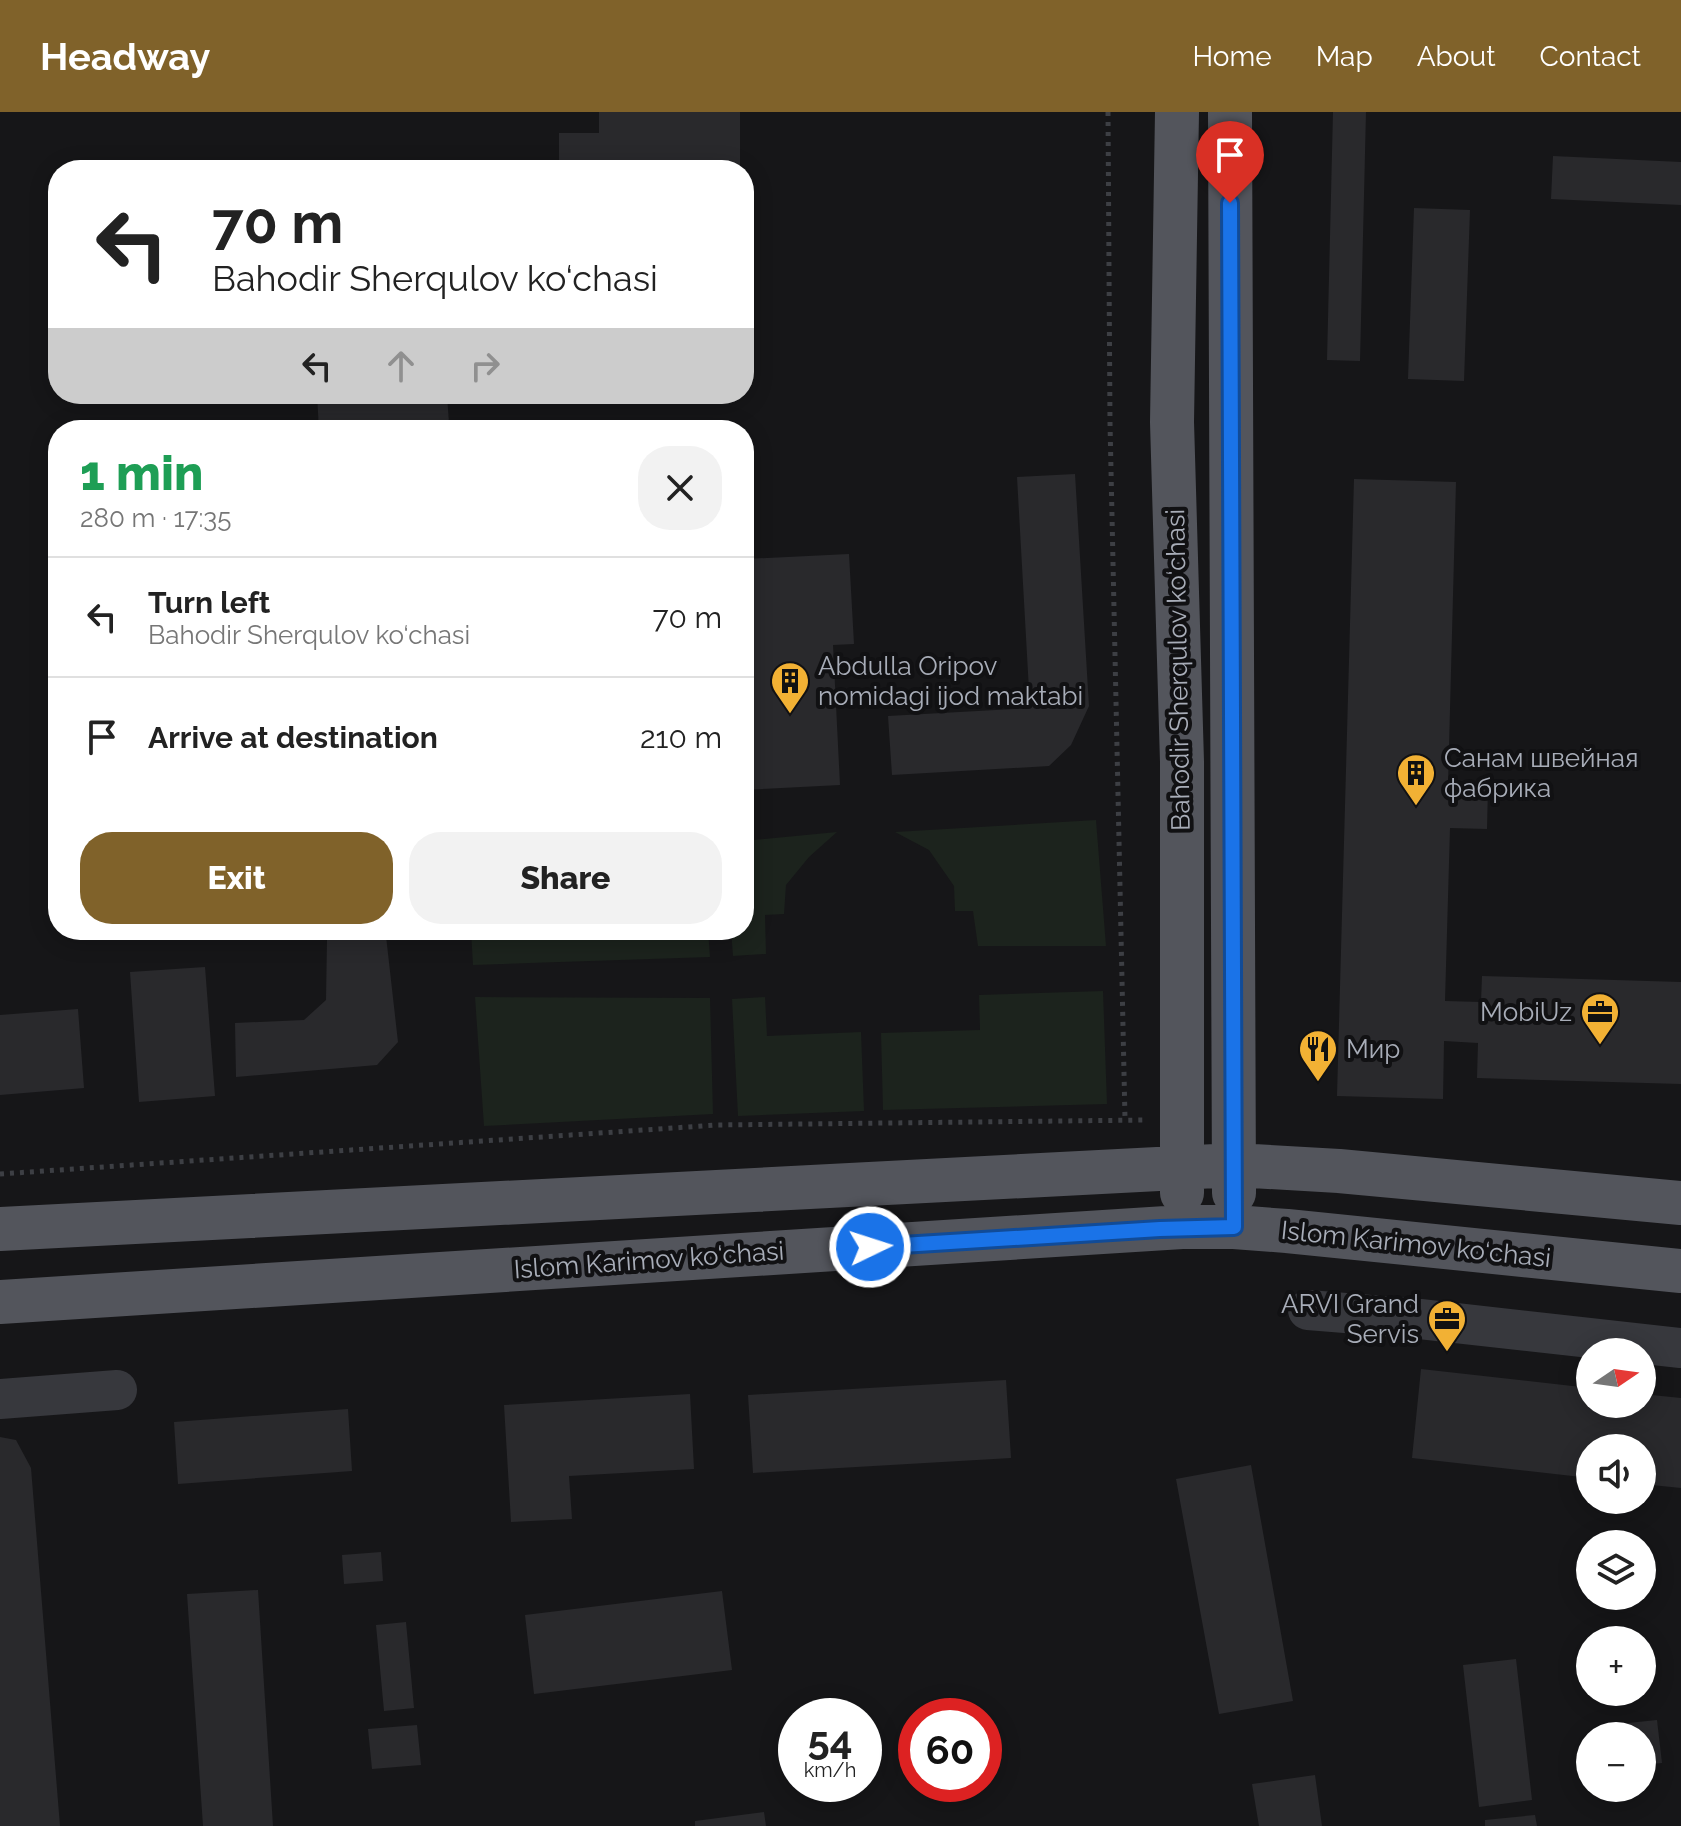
<!DOCTYPE html>
<meta charset="utf-8">
<style>
body{margin:0;font-family:Raleway,sans-serif;background:#f2f2f2;color:#222;height:100vh;display:flex;flex-direction:column;font-size:30px;white-space:nowrap}
*{box-sizing:border-box;margin:0}
p{font-size:26px;color:#767676}
.icon{flex:none;width:44px;height:44px;fill:none;stroke:currentColor;stroke-width:2;stroke-linecap:round;stroke-linejoin:round}
.map{position:relative;flex:1;overflow:hidden}
.panel{position:absolute;left:48px;top:308px;width:706px;height:520px;display:flex;flex-direction:column;background:#fff;border-radius:32px;box-shadow:0 4px 20px #0003}
.panel>*{flex:none}
.hud{position:absolute;left:48px;top:48px;width:706px;height:244px;border-radius:32px;box-shadow:0 4px 20px #0003;background:#fff;color:#222;overflow:hidden}
.needle{width:52px;rotate:77deg}
.controls{position:absolute;left:1576px;top:1226px;display:grid;gap:16px}
.controls a{display:grid;place-items:center;width:80px;height:80px;border-radius:50%;background:#fff;box-shadow:0 4px 20px #0003;font-size:40px}
.speed{position:absolute;left:778px;top:1586px;display:flex;gap:16px;font-size:40px;font-weight:700;text-align:center}
.speed>*{display:grid;place-content:center;width:104px;height:104px;border-radius:50%;background:#fff;box-shadow:0 4px 20px #0003;line-height:1}
.speed small{font-size:20px;font-weight:400}
.speed .limit{border:12px solid #d22;background:#fff;color:#111}
.pin{position:absolute;display:grid;place-items:center;width:68px;height:68px;color:#fff;margin:-82px -34px;border-radius:50% 50% 50% 0;rotate:-45deg;box-shadow:0 0 8px #0007}
.pin .icon{rotate:45deg}
.me{position:absolute;width:88px;margin:-44px;rotate:86deg;stroke-linejoin:round;filter:drop-shadow(0 0 6px #0008)}
.turn{display:flex;align-items:center;gap:28px;height:168px;padding:0 32px;font-size:36px}
.turn .icon{width:104px;height:104px;stroke-width:2.5}
.turn b{display:block;font-size:56px;line-height:68px}
.lanes{display:flex;align-items:center;height:76px;padding:0 32px;background:#0003;justify-content:center;gap:40px;direction:ltr}
.lanes .off{opacity:.35}
.round{display:grid;place-items:center;flex:none;width:84px;height:84px;border-radius:32px;background:#f2f2f2}
.overview{display:flex;align-items:center;justify-content:space-between;height:136px;padding:0 32px}
h1{font-size:48px;font-weight:800;line-height:60px;color:#1e9e55}
.button{display:flex;gap:16px;margin-top:auto;padding:16px 32px}
.button a{flex:1;height:92px;border-radius:32px;background:#80622a;color:#fff;font-size:32px;font-weight:800;line-height:92px;text-align:center}
.button a+a{background:#f2f2f2;color:#222}
ul{padding:0;list-style:none}
li{display:flex;align-items:center;gap:24px;height:120px;padding:0 32px;border-top:2px solid #e0e0e0}
li div{flex:1}
li b{display:block;font-size:30px}
li em{font-style:normal}
header{display:flex;align-items:center;gap:48px;box-sizing:border-box;height:112px;padding:0 40px;background:#80622a;color:#fff}
header strong{font-size:38px}
nav{display:flex;gap:44px;margin-inline-start:auto;font-size:28px}
.map>svg:first-child{display:block}
.green{fill:#1c231d}
.building{fill:#29292c}
.lines{fill:none;stroke-linecap:round;stroke-linejoin:round}
.path{stroke:#3d3f44;stroke-width:5;stroke-dasharray:4 6;stroke-linecap:butt}
.minor{stroke:#37383d;stroke-width:40}
.major{stroke:#53555c;stroke-width:44}
.route-casing{stroke:#114b97;stroke-width:20}
.route{stroke:#1a73e8;stroke-width:14}
.labels{text-anchor:middle;stroke-width:8;stroke-linejoin:round;paint-order:stroke}
.poi-label{font-size:26px;fill:#a8adb8;stroke:#111113;text-anchor:start}
.street-label{font-size:26px;fill:#a8adb8;stroke:#111113}
</style>
<header>
<strong>Headway</strong>
<nav><a>Home</a><a>Map</a><a>About</a><a>Contact</a></nav>
</header>
<div class="map">
<svg width="1681" height="1714" viewBox="0 0 1681 1714">
<rect width="100%" height="100%" fill="#161618"/>
<path class="green" d="M 1096,708 L 1106,834 L 978,834 L 973,799 L 955,799 L 954,774 L 929,738 L 895,720 Z
M 837,720 L 809,745 L 786,773 L 784,802 L 765,803 L 766,842 L 733,844 L 731,818 L 744,818 L 744,729 Z
M 471,818 L 708,818 L 710,845 L 473,853 Z
M 1103,879 L 1107,992 L 883,998 L 881,921 L 980,918 L 979,883 Z
M 475,885 L 710,886 L 713,1002 L 484,1014 Z
M 765,885 L 767,924 L 861,920 L 864,999 L 738,1004 L 732,887 Z"/>
<path class="building" d="M 599,0 L 740,0 L 740,58 L 559,58 L 559,21 L 599,21 Z
M 1333,0 L 1366,0 L 1360,249 L 1327,248 Z
M 1553,44 L 1681,50 L 1681,93 L 1551,87 Z
M 1414,96 L 1470,98 L 1464,269 L 1408,267 Z
M 317,282 L 447,282 L 449,312 L 319,318 Z
M 1075,362 L 1089,594 L 1071,633 L 1049,654 L 892,663 L 888,604 L 1030,596 L 1017,365 Z
M 1354,367 L 1456,370 L 1448,673 L 1488,674 L 1487,717 L 1450,716 L 1445,889 L 1481,890 L 1482,864 L 1681,870 L 1681,972 L 1477,966 L 1478,931 L 1444,929 L 1443,987 L 1337,984 Z
M 849,442 L 854,532 L 833,533 L 840,673 L 744,678 L 744,447 Z
M 386,824 L 398,930 L 377,953 L 236,965 L 235,911 L 304,908 L 326,888 L 327,828 Z
M 205,855 L 215,984 L 139,990 L 130,860 Z
M 78,897 L 84,976 L 0,983 L 0,903 Z
M 1421,1257 L 1590,1276 L 1590,1292 L 1642,1292 L 1642,1282 L 1681,1286 L 1681,1376 L 1642,1372 L 1642,1336 L 1590,1336 L 1590,1366 L 1412,1346 Z
M 1006,1268 L 1011,1346 L 753,1361 L 748,1283 Z
M 690,1282 L 694,1357 L 569,1364 L 572,1407 L 511,1410 L 504,1293 Z
M 348,1297 L 352,1359 L 178,1372 L 174,1310 Z
M 0,1325 L 16,1328 L 31,1356 L 60,1714 L 0,1714 Z
M 1251,1353 L 1293,1589 L 1219,1602 L 1176,1367 Z
M 381,1440 L 383,1469 L 344,1472 L 342,1443 Z
M 258,1478 L 273,1714 L 203,1714 L 187,1482 Z
M 722,1479 L 732,1558 L 534,1582 L 525,1503 Z
M 406,1510 L 414,1596 L 384,1599 L 376,1513 Z
M 1516,1547 L 1532,1688 L 1479,1695 L 1463,1553 Z
M 1657,1608 L 1662,1651 L 1642,1653 L 1642,1624 L 1619,1624 L 1618,1612 Z
M 417,1613 L 421,1653 L 372,1657 L 368,1617 Z
M 1315,1663 L 1322,1714 L 1259,1714 L 1252,1672 Z
M 764,1700 L 766,1714 L 695,1714 L 695,1709 Z
M 1535,1703 L 1537,1714 L 1485,1714 L 1485,1708 Z"/>
<g class="lines">
<path class="path" d="M 1108,0 L 1110,311 L 1125,1007
M 0,1062 L 717,1013 L 1145,1008"/>
<path class="minor" d="M 1308,1198 L 1420,1207 L 1681,1236
M 0,1287 L 117,1278"/>
<path class="major" d="M 1177,0 L 1172,310 L 1182,650 L 1182,1081
M 1230,0 L 1234,1081
M 0,1117 L 1235,1053 L 1339,1059 L 1681,1091
M 0,1190 L 1182,1115 L 1234,1115 L 1287,1119 L 1681,1159"/>
</g>
<g class="lines">
<g class="route-casing">
<path id="route" d="M 870,1135 L 1160,1117 L 1234,1115 L 1230,91"/>
</g>
<use href="#route" class="route"/>
</g>
<defs>
<g id="building-pin" transform="scale(2)"><path d="M0 17L-7.5 6A9.5 9.5 0 1 1 7.5 6Z" fill="#f2b134" stroke="#111113"/><path d="M-4-6H4V6H1V3H-1V6H-4ZM-2.5-4.3h1.7v1.8h-1.7ZM.8-4.3h1.7v1.8H.8ZM-2.5-1h1.7V.8h-1.7ZM.8-1h1.7V.8H.8Z" fill="#111"/></g>
<g id="office-pin" transform="scale(2)"><path d="M0 17L-7.5 6A9.5 9.5 0 1 1 7.5 6Z" fill="#f2b134" stroke="#111113"/><path d="M-6-3h4V-5.5h4V-3h4V5H-6ZM-1-4.5V-3h2v-1.5ZM-6 0V1H6V0Z" fill="#111"/></g>
<g id="restaurant-pin" transform="scale(2)"><path d="M0 17L-7.5 6A9.5 9.5 0 1 1 7.5 6Z" fill="#f2b134" stroke="#111113"/><path d="M-5-6h1v4h1v-4h1v4h1v-4h1v5L-1.5 .5V6h-2V.5L-5-1ZM5-6V6H3V1.5H1.5Q1.5-4 5-6Z" fill="#111"/></g>
</defs>
<g fill-rule="evenodd">
<use href="#building-pin" x="790" y="569"/>
<use href="#building-pin" x="1416" y="661"/>
<use href="#office-pin" x="1600" y="900"/>
<use href="#restaurant-pin" x="1318" y="937"/>
<use href="#office-pin" x="1447" y="1207"/>
</g>
<g class="labels">
<g class="poi-label">
<text x="818" y="563">Abdulla Oripov<tspan x="818" dy="30">nomidagi ijod maktabi</tspan></text>
<text x="1444" y="655">Санам швейная<tspan x="1444" dy="30">фабрика</tspan></text>
<text x="1572" y="909" text-anchor="end">MobiUz</text>
<text x="1346" y="946">Мир</text>
<text x="1419" y="1201" text-anchor="end">ARVI Grand<tspan x="1419" dy="30">Servis</tspan></text>
</g>
<g class="street-label">
<text transform="translate(1178 558) rotate(-91)" y="9">Bahodir Sherqulov ko‘chasi</text>
<text transform="translate(1416 1132) rotate(6)" y="9">Islom Karimov ko‘chasi</text>
<text transform="translate(649 1148) rotate(-4)" y="9">Islom Karimov ko‘chasi</text>
</g>
</g>
</svg>
<div class="controls">
<a><svg class="needle" viewBox="-14 -14 28 28"><path d="M0-13l5 13h-10z" fill="#e53935"/><path d="M0 13l5-13h-10z" fill="#767676"/></svg></a>
<a><svg class="icon" aria-label="sound" viewBox="0 0 24 24"><path d="M4 9h4l5-4v14l-5-4H4zM17 9q2 3 0 6"/></svg></a>
<a><svg class="icon" aria-label="layers" viewBox="0 0 24 24"><path d="M12 4l9 5-9 5-9-5zM3 14l9 5 9-5"/></svg></a>
<a>+</a>
<a>−</a>
</div>
<div class="speed"><div>54<small>km/h</small></div><div class="limit">60</div></div>
<div class="pin" style="left:1230px;top:91px;background:#d93025"><svg class="icon" aria-label="arrive" viewBox="0 0 24 24"><path d="M6 21V4h12l-3 4 3 4H6"/></svg></div>
<svg class="me" style="left:870px;top:1135px" viewBox="-20 -20 40 40"><circle r="17" fill="#1a73e8" stroke="#fff" stroke-width="3"/><path d="M0-11L8 9 0 5-8 9z" fill="#fff"/></svg>
<div class="hud">
<div class="turn"><svg class="icon" aria-label="left" viewBox="0 0 24 24"><path d="M17 20v-9H6M10 6l-5 5 5 5"/></svg><div><b>70 m</b>Bahodir Sherqulov ko‘chasi</div></div>
<div class="lanes"><svg class="icon" aria-label="left" viewBox="0 0 24 24"><path d="M17 20v-9H6M10 6l-5 5 5 5"/></svg><svg class="icon off" aria-label="ahead" viewBox="0 0 24 24"><path d="M12 20V5M6 11l6-6 6 6"/></svg><svg class="icon off" aria-label="right" viewBox="0 0 24 24"><path d="M7 20v-9h11M14 6l5 5-5 5"/></svg></div>
</div>
<section class="panel">
<div class="overview"><div><h1>1 min</h1><p>280 m · 17:35</p></div><a class="round"><svg class="icon" aria-label="close" viewBox="0 0 24 24"><path d="M6 6l12 12M18 6L6 18"/></svg></a></div>
<ul>
<li><svg class="icon" aria-label="left" viewBox="0 0 24 24"><path d="M17 20v-9H6M10 6l-5 5 5 5"/></svg><div><b>Turn left</b><p>Bahodir Sherqulov ko‘chasi</p></div><em>70 m</em></li>
<li><svg class="icon" aria-label="arrive" viewBox="0 0 24 24"><path d="M6 21V4h12l-3 4 3 4H6"/></svg><div><b>Arrive at destination</b></div><em>210 m</em></li>
</ul>
<div class="button"><a>Exit</a><a>Share</a></div>
</section>
</div>
